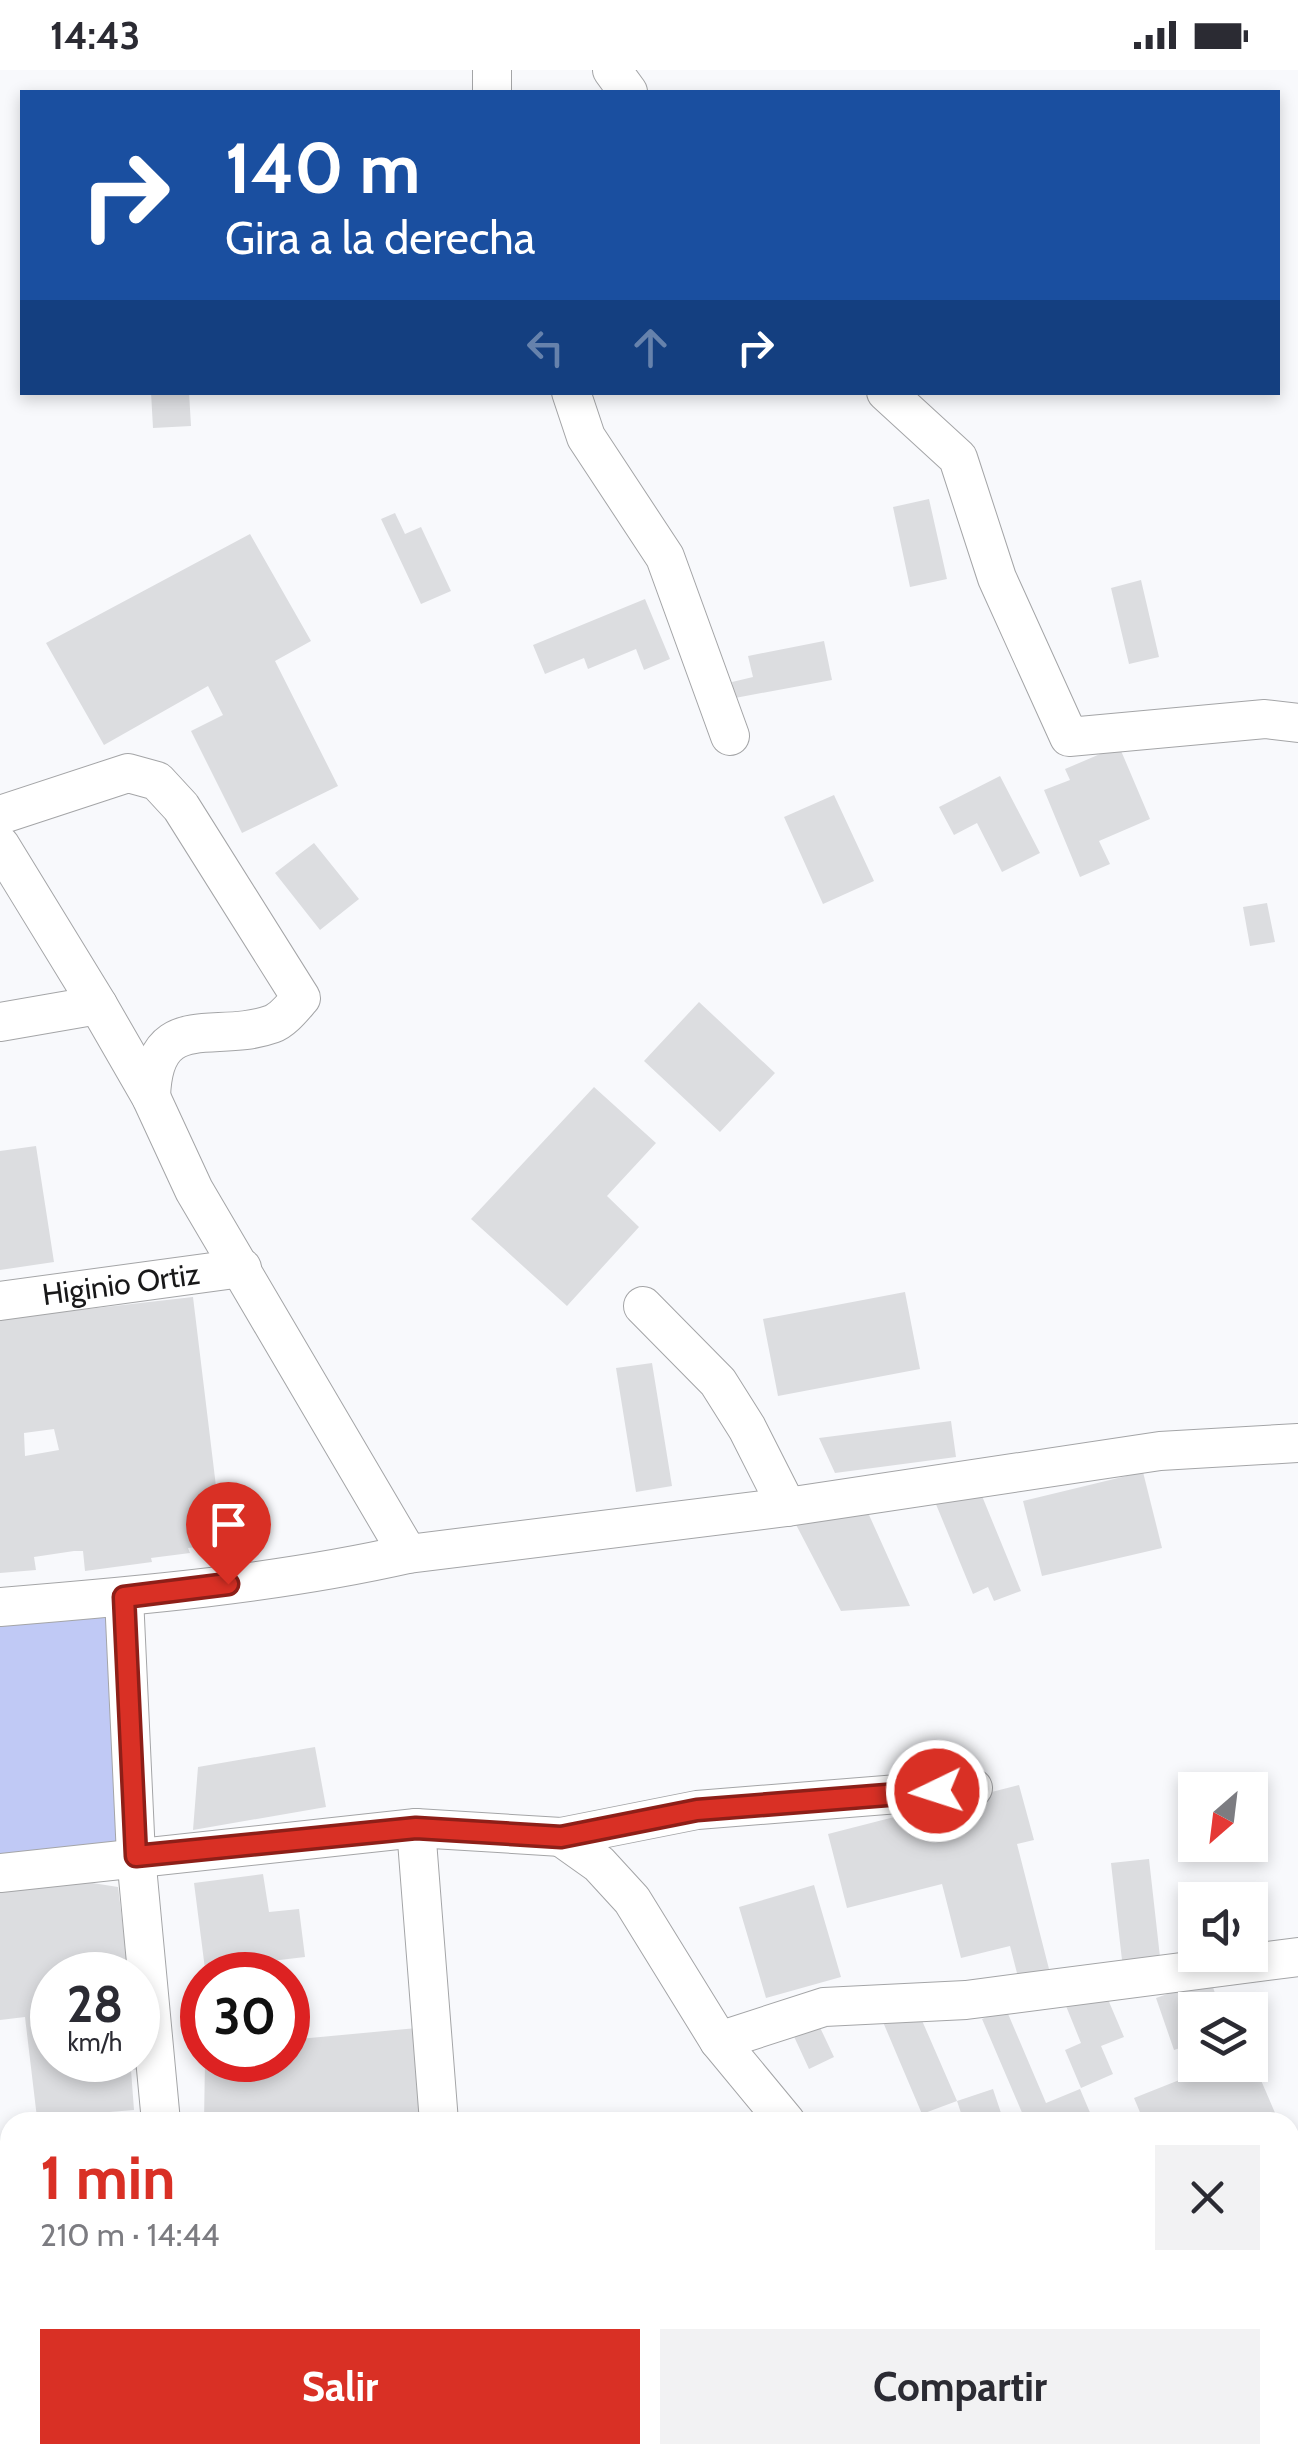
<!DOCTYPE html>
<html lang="es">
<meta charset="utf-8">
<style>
body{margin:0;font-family:Cabin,sans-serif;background:#f2f2f3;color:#2b2b33;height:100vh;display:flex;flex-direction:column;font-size:38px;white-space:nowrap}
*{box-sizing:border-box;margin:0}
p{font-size:32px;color:#7c7c81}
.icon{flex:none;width:55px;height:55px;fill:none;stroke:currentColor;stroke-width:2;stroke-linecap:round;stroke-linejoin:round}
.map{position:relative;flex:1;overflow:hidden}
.details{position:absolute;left:0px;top:2042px;width:1300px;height:352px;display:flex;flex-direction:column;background:#fff;border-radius:30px 30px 0 0;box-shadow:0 5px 15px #0003}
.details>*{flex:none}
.guide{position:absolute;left:20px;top:20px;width:1260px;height:305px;border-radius:0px;box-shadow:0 5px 15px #0003;background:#1a4fa0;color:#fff;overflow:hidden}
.needle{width:65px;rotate:208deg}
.fabs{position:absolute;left:1178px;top:1702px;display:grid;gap:20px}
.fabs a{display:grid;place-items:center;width:90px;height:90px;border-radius:0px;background:#fff;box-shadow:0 5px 15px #0003;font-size:50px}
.speed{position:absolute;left:30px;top:1882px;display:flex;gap:20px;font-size:50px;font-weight:700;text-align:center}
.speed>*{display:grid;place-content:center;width:130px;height:130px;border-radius:50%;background:#fff;box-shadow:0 5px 15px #0003;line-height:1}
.speed small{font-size:25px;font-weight:400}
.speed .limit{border:15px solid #d22;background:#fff;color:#111}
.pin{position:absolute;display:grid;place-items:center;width:85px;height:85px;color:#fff;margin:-102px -42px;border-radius:50% 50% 50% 0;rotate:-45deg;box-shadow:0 0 10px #0007}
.pin .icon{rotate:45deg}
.me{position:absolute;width:110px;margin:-55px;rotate:266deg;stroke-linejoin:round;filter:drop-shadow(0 0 8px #0008)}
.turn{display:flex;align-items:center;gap:35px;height:210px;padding:0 40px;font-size:45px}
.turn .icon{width:130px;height:130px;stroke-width:2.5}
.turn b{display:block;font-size:70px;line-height:85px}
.lanes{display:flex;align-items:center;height:95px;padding:0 40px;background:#0003;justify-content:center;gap:50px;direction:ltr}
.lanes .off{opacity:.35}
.round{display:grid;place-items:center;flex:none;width:105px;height:105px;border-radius:0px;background:#f2f2f3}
.summary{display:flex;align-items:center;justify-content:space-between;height:170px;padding:0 40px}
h1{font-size:60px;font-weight:700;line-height:75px;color:#d93025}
.primary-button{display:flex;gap:20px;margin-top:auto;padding:20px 40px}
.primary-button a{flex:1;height:115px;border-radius:0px;background:#d93025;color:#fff;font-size:40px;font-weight:700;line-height:115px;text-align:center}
.primary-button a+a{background:#f2f2f3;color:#2b2b33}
.status{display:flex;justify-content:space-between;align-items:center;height:70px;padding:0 50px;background:#fff;direction:ltr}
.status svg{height:28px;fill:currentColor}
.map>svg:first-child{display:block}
.green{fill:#c0c9f5}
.building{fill:#dcdde0;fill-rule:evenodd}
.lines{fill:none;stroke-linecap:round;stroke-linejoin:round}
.minor-casing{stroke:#a4a5a7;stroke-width:40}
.minor{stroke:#fff;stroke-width:38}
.route-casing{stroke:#8d1f18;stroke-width:25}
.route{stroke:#d93025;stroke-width:18}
.labels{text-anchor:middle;stroke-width:8;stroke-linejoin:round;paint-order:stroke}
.street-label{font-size:30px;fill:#181819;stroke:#fff}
</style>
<div class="status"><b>14:43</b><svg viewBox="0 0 49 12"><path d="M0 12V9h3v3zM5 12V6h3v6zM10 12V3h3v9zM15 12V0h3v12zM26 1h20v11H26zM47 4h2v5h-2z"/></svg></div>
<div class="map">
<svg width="1298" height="2394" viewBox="0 0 1298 2394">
<rect width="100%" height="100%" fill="#f8f9fc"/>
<path class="green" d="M 124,1527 L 136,1786 L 0,1803 L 0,1537 Z"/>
<path class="building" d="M 151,322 L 189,322 L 191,356 L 153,358 Z
M 929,429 L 947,509 L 910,517 L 893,437 Z
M 395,443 L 405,464 L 421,457 L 451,521 L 421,534 L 381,449 Z
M 250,464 L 311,571 L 275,591 L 338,716 L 242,763 L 191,661 L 223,645 L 208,616 L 104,675 L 46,573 Z
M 1141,510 L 1159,587 L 1129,594 L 1111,518 Z
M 645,529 L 670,589 L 644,600 L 636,579 L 588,599 L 584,588 L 545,604 L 533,575 Z
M 824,571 L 832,610 L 735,628 L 732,612 L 753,607 L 748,586 Z
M 1119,676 L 1150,749 L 1099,771 L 1110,794 L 1080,807 L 1044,720 L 1070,710 L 1065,699 Z
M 1000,706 L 1040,783 L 1002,802 L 977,753 L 954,765 L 939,737 Z
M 834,725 L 874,811 L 823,834 L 784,747 Z
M 314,773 L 359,829 L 320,860 L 275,803 Z
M 1267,833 L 1275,872 L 1250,876 L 1243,837 Z
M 699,932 L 775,1003 L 720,1062 L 644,991 Z
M 594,1017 L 656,1073 L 607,1126 L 639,1157 L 567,1236 L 471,1149 Z
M 36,1076 L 54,1192 L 0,1200 L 0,1081 Z
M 905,1222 L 920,1299 L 778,1326 L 763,1249 Z
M 193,1227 L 223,1474 L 188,1478 L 190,1483 L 151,1488 L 152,1492 L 85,1501 L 83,1481 L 74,1481 L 34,1487 L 36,1500 L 0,1503 L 0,1249 ZM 54,1359 L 59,1380 L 25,1386 L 24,1363 Z
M 652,1293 L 672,1416 L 636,1422 L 616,1298 Z
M 951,1351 L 956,1387 L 835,1403 L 819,1368 Z
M 1143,1402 L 1162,1478 L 1042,1506 L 1023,1431 Z
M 982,1426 L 1021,1521 L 994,1531 L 988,1517 L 973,1524 L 933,1427 Z
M 865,1436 L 910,1536 L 841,1541 L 791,1445 Z
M 315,1677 L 326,1737 L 193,1760 L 198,1697 Z
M 1019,1715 L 1034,1770 L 1017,1774 L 1049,1899 L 1018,1907 L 1010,1876 L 961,1888 L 942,1814 L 847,1838 L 828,1764 Z
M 1149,1789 L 1161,1896 L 1123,1899 L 1111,1793 Z
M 263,1804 L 269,1842 L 299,1839 L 305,1887 L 205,1899 L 194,1813 Z
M 54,1807 L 118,1817 L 129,1905 L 52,1905 L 52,1990 L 138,1990 L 145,1999 L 131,2000 L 134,2040 L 37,2048 L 25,1947 L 0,1950 L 0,1817 Z
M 814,1815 L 841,1907 L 766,1928 L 739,1837 Z
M 1210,1909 L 1221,1940 L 1195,1940 L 1195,1973 L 1174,1980 L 1156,1928 Z
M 1104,1920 L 1124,1967 L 1101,1976 L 1113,2004 L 1081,2018 L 1065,1980 L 1081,1973 L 1066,1936 Z
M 917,1939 L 957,2031 L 993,2019 L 1004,2052 L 964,2052 L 957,2031 L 922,2044 L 883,1952 Z
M 1006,1939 L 1046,2033 L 1080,2019 L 1094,2052 L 1026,2052 L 982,1949 Z
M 816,1949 L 834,1987 L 809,1999 L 791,1960 Z
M 417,1958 L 419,2052 L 204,2052 L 205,1990 L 288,1990 L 288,1970 Z
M 1250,1985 L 1279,2052 L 1144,2052 L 1134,2028 L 1217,1995 L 1250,1995 Z"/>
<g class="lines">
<g class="minor-casing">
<g id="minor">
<path d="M 612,0 L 628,22"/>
<path d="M 492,22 L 492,0"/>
<path d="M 571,322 L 586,367 L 665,487 L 730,666"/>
<path d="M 886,322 L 958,388 L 997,508 L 1069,667 L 1265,649 L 1298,653"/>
<path d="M 0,745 L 128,703 L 157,711 L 181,737 L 301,928 C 293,937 283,950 272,954 C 214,975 154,937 151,1027"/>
<path d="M 0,775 L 98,935 L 151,1027 L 194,1120 L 408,1484"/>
<path d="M 0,952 L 98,935"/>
<path id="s1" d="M 0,1231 L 242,1198"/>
<path d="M 643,1236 L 718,1312 L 747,1358 L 787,1437"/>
<path d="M 124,1527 L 136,1786 L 161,2052"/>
<path d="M 0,1537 C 136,1526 275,1514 408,1484 L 787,1437 L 1160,1381 L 1298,1373"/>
<path d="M 416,1758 L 439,2052"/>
<path d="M 0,1803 L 416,1758 L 561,1767"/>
<path d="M 719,1971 L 824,1937 L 966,1930 L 1298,1887"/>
<path d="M 786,2052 L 719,1971 L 632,1830 L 599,1794 L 561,1767 L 697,1740 L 973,1718"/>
<path d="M 192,2385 L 193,2394"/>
<path d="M 475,2385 L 476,2394"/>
<path d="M 929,2385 L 936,2394"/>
<path d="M 997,2385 L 1001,2394"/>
<path d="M 722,2394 L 758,2385"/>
</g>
</g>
<use href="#minor" class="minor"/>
</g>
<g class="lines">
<g class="route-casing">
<path id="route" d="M 228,1514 L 124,1527 L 136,1786 L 416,1758 L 561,1767 L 697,1740 L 937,1721"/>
</g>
<use href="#route" class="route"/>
</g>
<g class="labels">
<g class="street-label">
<text dy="10" stroke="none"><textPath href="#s1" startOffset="122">Higinio Ortiz</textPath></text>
</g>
</g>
</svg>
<div class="fabs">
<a><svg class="needle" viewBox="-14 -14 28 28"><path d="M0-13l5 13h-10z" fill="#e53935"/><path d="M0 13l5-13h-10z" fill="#7c7c81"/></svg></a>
<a><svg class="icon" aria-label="sound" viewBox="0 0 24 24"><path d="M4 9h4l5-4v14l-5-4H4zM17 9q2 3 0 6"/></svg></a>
<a><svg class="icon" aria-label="layers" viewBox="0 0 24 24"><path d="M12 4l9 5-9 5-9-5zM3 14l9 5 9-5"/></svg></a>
</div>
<div class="speed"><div>28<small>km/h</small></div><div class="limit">30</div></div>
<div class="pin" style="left:228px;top:1514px;background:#d93025"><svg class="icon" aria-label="arrive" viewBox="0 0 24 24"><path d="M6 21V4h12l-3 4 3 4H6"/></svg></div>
<svg class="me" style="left:937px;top:1721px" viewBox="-20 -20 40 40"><circle r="17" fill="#d93025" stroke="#fff" stroke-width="3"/><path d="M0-11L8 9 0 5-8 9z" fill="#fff"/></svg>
<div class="guide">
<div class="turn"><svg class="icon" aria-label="right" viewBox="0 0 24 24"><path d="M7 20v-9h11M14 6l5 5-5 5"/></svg><div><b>140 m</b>Gira a la derecha</div></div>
<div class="lanes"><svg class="icon off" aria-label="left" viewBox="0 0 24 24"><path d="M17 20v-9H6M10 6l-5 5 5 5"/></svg><svg class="icon off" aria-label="ahead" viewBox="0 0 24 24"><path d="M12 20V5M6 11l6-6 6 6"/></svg><svg class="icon" aria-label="right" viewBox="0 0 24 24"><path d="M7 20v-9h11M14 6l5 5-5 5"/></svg></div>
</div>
<section class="details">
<div class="summary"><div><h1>1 min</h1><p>210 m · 14:44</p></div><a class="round"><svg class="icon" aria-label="close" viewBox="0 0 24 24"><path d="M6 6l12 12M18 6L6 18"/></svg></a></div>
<div class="primary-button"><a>Salir</a><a>Compartir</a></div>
</section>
</div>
